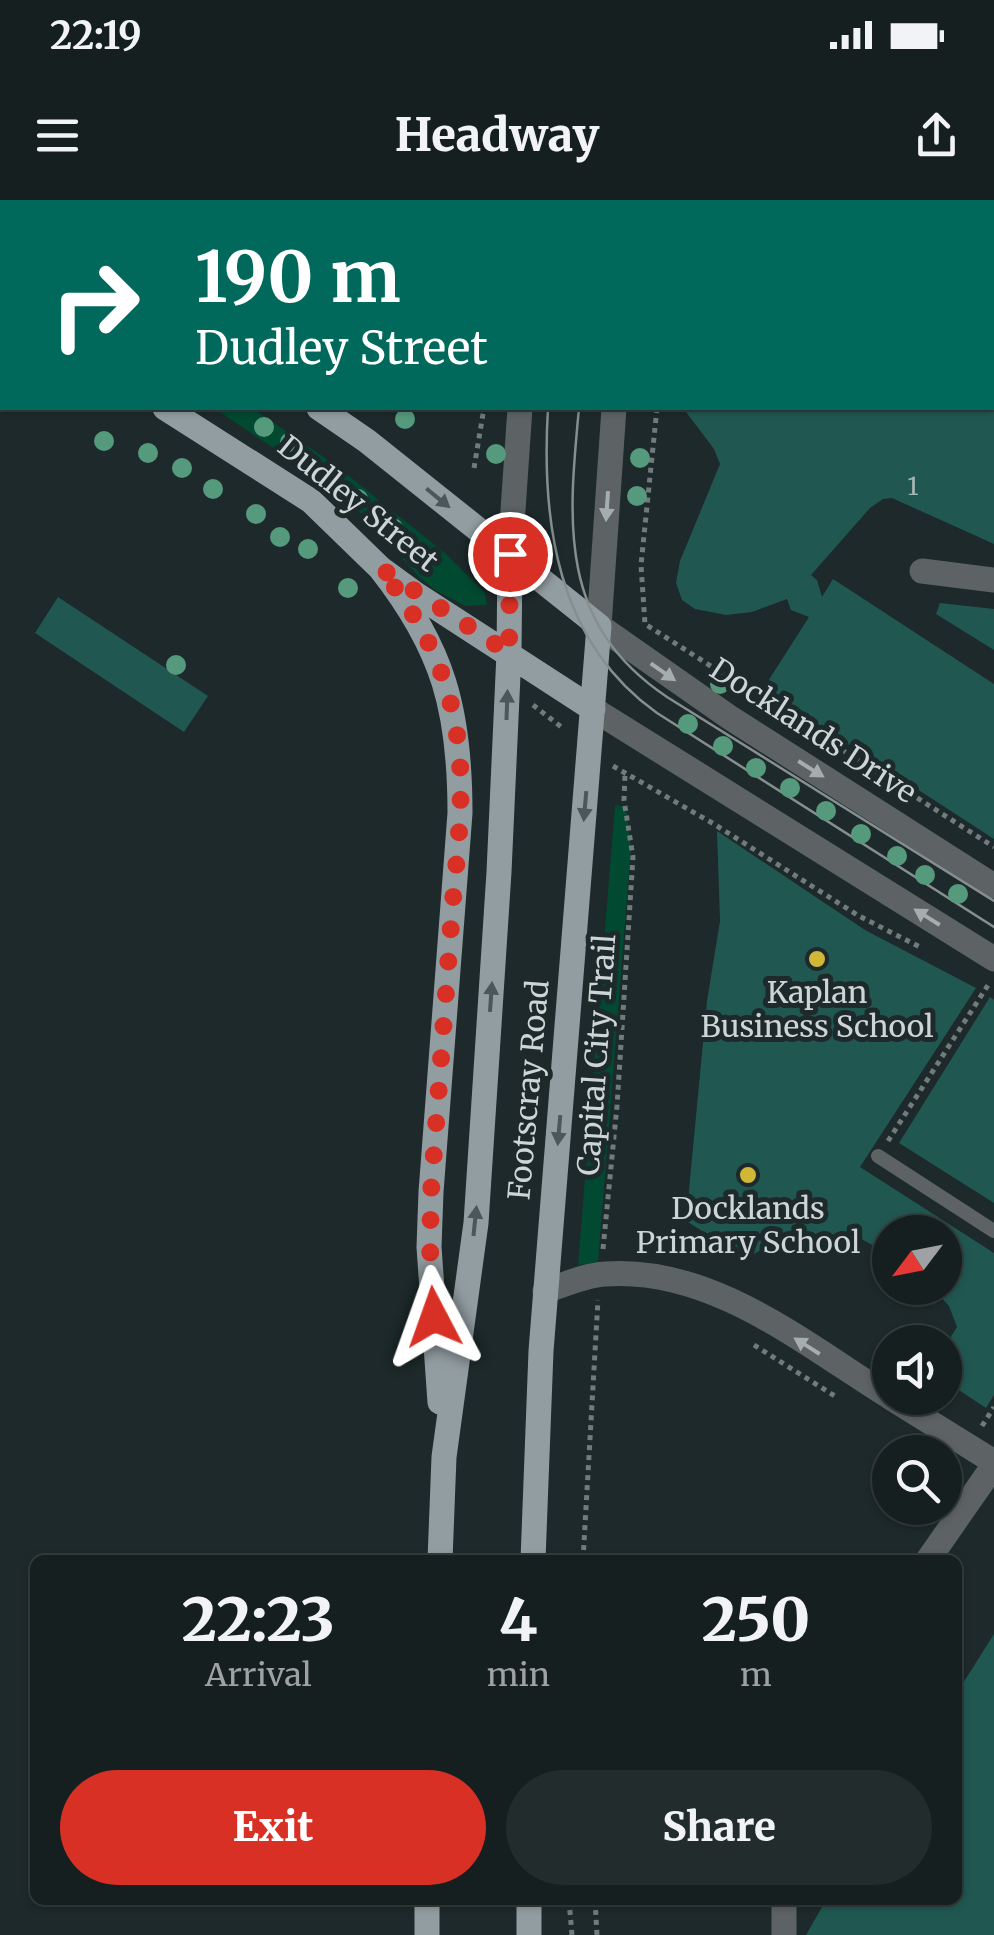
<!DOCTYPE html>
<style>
body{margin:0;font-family:Merriweather,serif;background:#232c2d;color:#f1f3f6;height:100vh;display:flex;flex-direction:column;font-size:38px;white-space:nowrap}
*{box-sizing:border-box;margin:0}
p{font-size:32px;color:#9ea2a5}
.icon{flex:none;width:55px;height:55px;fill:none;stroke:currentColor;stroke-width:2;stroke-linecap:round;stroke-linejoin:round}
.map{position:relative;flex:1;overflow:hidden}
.panel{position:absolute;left:30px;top:1355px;width:932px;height:350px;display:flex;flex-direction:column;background:#161f20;border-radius:15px;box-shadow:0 2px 8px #0004,0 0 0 2px #353d3e}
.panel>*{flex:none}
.top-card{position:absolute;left:0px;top:0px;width:995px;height:210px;box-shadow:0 2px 8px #0004,0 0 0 2px #353d3e;background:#00695c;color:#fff;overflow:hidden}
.needle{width:65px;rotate:238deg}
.fabs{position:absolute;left:872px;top:1015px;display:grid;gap:20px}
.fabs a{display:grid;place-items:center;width:90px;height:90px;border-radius:50%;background:#161f20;box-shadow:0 2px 8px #0004,0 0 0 2px #353d3e;font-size:50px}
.pin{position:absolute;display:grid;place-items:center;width:85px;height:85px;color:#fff;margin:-42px;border:5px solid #fff;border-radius:50%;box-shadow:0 2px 10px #0007}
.me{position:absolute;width:110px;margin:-55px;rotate:356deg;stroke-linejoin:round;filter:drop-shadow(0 0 8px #0008)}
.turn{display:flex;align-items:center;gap:35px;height:210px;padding:0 30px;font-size:45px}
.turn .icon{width:130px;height:130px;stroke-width:2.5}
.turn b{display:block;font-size:70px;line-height:85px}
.eta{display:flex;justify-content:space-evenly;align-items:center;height:170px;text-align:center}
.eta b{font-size:60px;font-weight:800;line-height:70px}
.primary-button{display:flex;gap:20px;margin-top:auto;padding:20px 30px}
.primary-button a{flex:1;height:115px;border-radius:60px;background:#d93025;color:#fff;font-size:40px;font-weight:800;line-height:115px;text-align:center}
.primary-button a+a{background:#232c2d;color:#f1f3f6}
.status{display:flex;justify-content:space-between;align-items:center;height:70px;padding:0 50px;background:#161f20;direction:ltr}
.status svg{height:28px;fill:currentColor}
header{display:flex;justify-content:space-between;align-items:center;height:130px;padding:0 30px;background:#161f20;font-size:45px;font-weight:800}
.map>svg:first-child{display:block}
.green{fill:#024931}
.building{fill:#215751}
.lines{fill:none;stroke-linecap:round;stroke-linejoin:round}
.path{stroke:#717b7c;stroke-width:5;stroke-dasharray:5 5;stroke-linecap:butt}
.service{stroke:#5d6264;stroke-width:14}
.pedestrian{stroke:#5d6264;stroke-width:20}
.minor{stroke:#5d6264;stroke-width:25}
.tertiary{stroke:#5d6264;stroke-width:25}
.primary{stroke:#929da2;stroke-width:25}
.tram{stroke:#868f90;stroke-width:2.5}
.tree{fill:#569a7e}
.oneway{fill:#4c575a}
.oneway2{fill:#a6adae}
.route{stroke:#d93025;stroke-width:18;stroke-dasharray:0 32.4}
.poi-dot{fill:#d1b736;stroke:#1d292a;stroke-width:4}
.labels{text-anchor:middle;stroke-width:10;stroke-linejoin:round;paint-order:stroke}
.number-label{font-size:25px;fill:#a3b6b5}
.street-label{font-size:30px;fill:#ced5d6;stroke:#1d292a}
.poi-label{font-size:30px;fill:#ced5d6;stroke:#1d292a}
</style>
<div class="status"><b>22:19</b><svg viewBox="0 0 49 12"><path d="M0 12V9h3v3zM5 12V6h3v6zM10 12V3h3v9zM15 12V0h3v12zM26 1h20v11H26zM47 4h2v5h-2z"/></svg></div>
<header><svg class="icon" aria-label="menu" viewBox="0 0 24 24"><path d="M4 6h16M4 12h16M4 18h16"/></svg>Headway<svg class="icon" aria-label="share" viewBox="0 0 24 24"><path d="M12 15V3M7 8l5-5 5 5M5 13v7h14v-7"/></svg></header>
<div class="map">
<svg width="994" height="1735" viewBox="0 0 994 1735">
<rect width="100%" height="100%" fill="#1d292a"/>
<path class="green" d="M 214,208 L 252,208 L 334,264 L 445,353 L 485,393 L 487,405 L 465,406 L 435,390 L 420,378 L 344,296 Z
M 615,605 L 626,607 L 631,648 L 598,1063 L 578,1065 Z"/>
<path class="building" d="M 683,208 L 994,208 L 994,344 L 892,298 L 883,299 L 870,308 L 811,375 L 817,380 L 822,397 L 833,379 L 994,484 L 994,639 L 763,489 L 809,417 L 791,410 L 787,399 L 752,412 L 726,415 L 695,409 L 682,400 L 676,383 L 680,361 L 720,264 L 714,249 Z
M 58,397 L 208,496 L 184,532 L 35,433 Z
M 940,403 L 994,409 L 994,450 L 936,414 Z
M 717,631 L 865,730 L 976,788 L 860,967 L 994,1053 L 994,1195 L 986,1208 L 945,1181 L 945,1142 L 920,1142 L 924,1134 L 949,1140 L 957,1127 L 949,1106 L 932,1088 L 945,1088 L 945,1032 L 890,1032 L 890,1055 L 858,1037 L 823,1057 L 819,1050 L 809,1055 L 794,1033 L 746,1058 L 686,1021 L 707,801 L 720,721 Z
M 990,797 L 994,800 L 994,1003 L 899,943 Z
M 994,1434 L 994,1735 L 806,1735 L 826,1700 L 958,1700 L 958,1491 Z"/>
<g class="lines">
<path class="path" d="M 520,2 L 521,0
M 691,2 L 691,0
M 657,208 L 641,365 L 645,424 L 994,647
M 474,268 L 484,208
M 533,505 L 564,529
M 613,566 L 714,624 L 859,716 L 922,748
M 888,941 L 990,782
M 603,1049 L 617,906 L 633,657 L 624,600 L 625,574
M 754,1145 L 838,1198
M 982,1226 L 994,1207
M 583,1360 L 598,1100
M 569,1700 L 572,1735
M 595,1700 L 597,1735"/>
<path class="service" d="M 878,956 L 994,1031"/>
<path class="pedestrian" d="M 992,112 L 994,112"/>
<path class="minor" d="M 922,371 L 994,380
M 545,1091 C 564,1085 585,1075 605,1074 C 712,1066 804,1144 890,1197
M 891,1198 L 994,1262
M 928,1360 L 994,1265
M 784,1735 L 784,1700"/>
<path class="tertiary" d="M 557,2 L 558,0
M 645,2 L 645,0
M 614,208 L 599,426 L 729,517 L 994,686
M 510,354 L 520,208
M 593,509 L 994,759"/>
<path class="primary" d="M 0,8 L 2,12
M 0,106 L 2,107
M 165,208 L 311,301 L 380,368 L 417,395 L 593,509
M 319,208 L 367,241 L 599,426 L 541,1151 L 533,1360
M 380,368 C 444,449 460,511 460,613 L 431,992 L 429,1047 L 440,1202
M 440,1360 L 444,1257 L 476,1023 L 499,672 L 509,453 L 510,354
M 427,1735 L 427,1700
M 529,1735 L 529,1700"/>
<path class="tram" d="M 584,2 L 585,0
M 608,2 L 608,0
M 548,208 C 541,322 557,442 657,513 L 994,727
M 579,208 C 568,323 558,424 667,497 L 994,701"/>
</g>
<g class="tree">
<circle cx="405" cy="219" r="10"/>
<circle cx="264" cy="227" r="10"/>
<circle cx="104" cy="241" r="10"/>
<circle cx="290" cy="242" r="10"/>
<circle cx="148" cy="253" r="10"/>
<circle cx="496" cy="254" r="10"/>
<circle cx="640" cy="258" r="10"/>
<circle cx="182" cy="268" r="10"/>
<circle cx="329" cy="275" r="10"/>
<circle cx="213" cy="289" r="10"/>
<circle cx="637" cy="296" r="10"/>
<circle cx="358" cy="299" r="10"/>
<circle cx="256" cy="314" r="10"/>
<circle cx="393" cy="328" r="10"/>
<circle cx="280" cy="337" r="10"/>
<circle cx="308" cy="349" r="10"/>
<circle cx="348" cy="388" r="10"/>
<circle cx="176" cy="465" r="10"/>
<circle cx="720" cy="484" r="10"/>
<circle cx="688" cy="524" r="10"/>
<circle cx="723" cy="546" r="10"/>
<circle cx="756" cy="568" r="10"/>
<circle cx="790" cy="588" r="10"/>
<circle cx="826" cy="611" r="10"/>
<circle cx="861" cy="634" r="10"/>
<circle cx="897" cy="656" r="10"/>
<circle cx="925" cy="675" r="10"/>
<circle cx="958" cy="694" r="10"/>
</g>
<defs><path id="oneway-solid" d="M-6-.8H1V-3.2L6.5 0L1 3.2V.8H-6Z" transform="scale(2.5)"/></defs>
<g class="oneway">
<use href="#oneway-solid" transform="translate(438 298) rotate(39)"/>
<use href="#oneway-solid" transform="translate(507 505) rotate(-88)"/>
<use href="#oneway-solid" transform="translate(585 606) rotate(95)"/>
<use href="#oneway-solid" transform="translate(491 797) rotate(-86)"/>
<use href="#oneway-solid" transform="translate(559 930) rotate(95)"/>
<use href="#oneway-solid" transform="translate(475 1021) rotate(-84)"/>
</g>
<g class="oneway2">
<use href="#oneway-solid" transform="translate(607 306) rotate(94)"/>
<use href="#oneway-solid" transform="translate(663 472) rotate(35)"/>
<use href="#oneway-solid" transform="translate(811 569) rotate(32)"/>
<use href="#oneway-solid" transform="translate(927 717) rotate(-148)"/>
<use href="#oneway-solid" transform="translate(807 1146) rotate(-148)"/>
</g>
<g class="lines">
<path class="route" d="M 434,1117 L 430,1048 L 431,992 C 438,899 445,806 452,712 C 457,651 467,585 455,523 C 444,464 418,415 380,368 L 509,453 L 510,354"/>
</g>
<g class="poi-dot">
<circle cx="817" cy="759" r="10"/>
<circle cx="748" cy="975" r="10"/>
</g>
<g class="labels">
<g class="number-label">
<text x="913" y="295">1</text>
</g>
<g class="street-label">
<text transform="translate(358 304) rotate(39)" y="10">Dudley Street</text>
<text transform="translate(813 531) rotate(33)" y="10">Docklands Drive</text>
<text transform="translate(597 855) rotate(-86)" y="10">Capital City Trail</text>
<text transform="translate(529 890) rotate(-85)" y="10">Footscray Road</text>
</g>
<g class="poi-label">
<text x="817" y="803">Kaplan<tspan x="817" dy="34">Business School</tspan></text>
<text x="748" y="1019">Docklands<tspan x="748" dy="34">Primary School</tspan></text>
</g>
</g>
</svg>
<div class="fabs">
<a><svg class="needle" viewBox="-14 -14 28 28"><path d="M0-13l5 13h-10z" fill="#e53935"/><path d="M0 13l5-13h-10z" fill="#9ea2a5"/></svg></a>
<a><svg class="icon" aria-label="sound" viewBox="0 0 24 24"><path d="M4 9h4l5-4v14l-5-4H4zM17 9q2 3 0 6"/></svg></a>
<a><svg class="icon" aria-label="search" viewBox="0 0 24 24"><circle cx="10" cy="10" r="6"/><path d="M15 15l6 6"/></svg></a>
</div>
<div class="pin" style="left:510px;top:354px;background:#d93025"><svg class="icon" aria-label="arrive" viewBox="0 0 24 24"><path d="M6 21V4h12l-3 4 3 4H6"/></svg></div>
<svg class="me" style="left:434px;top:1117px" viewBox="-20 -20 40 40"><path d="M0-17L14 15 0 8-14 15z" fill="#d93025" stroke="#fff" stroke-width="4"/></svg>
<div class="top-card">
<div class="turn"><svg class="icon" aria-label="right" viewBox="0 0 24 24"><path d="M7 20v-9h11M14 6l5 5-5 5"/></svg><div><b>190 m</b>Dudley Street</div></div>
</div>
<section class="panel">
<div class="eta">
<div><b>22:23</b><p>Arrival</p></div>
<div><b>4</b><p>min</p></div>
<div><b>250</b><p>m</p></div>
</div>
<div class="primary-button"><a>Exit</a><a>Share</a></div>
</section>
</div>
